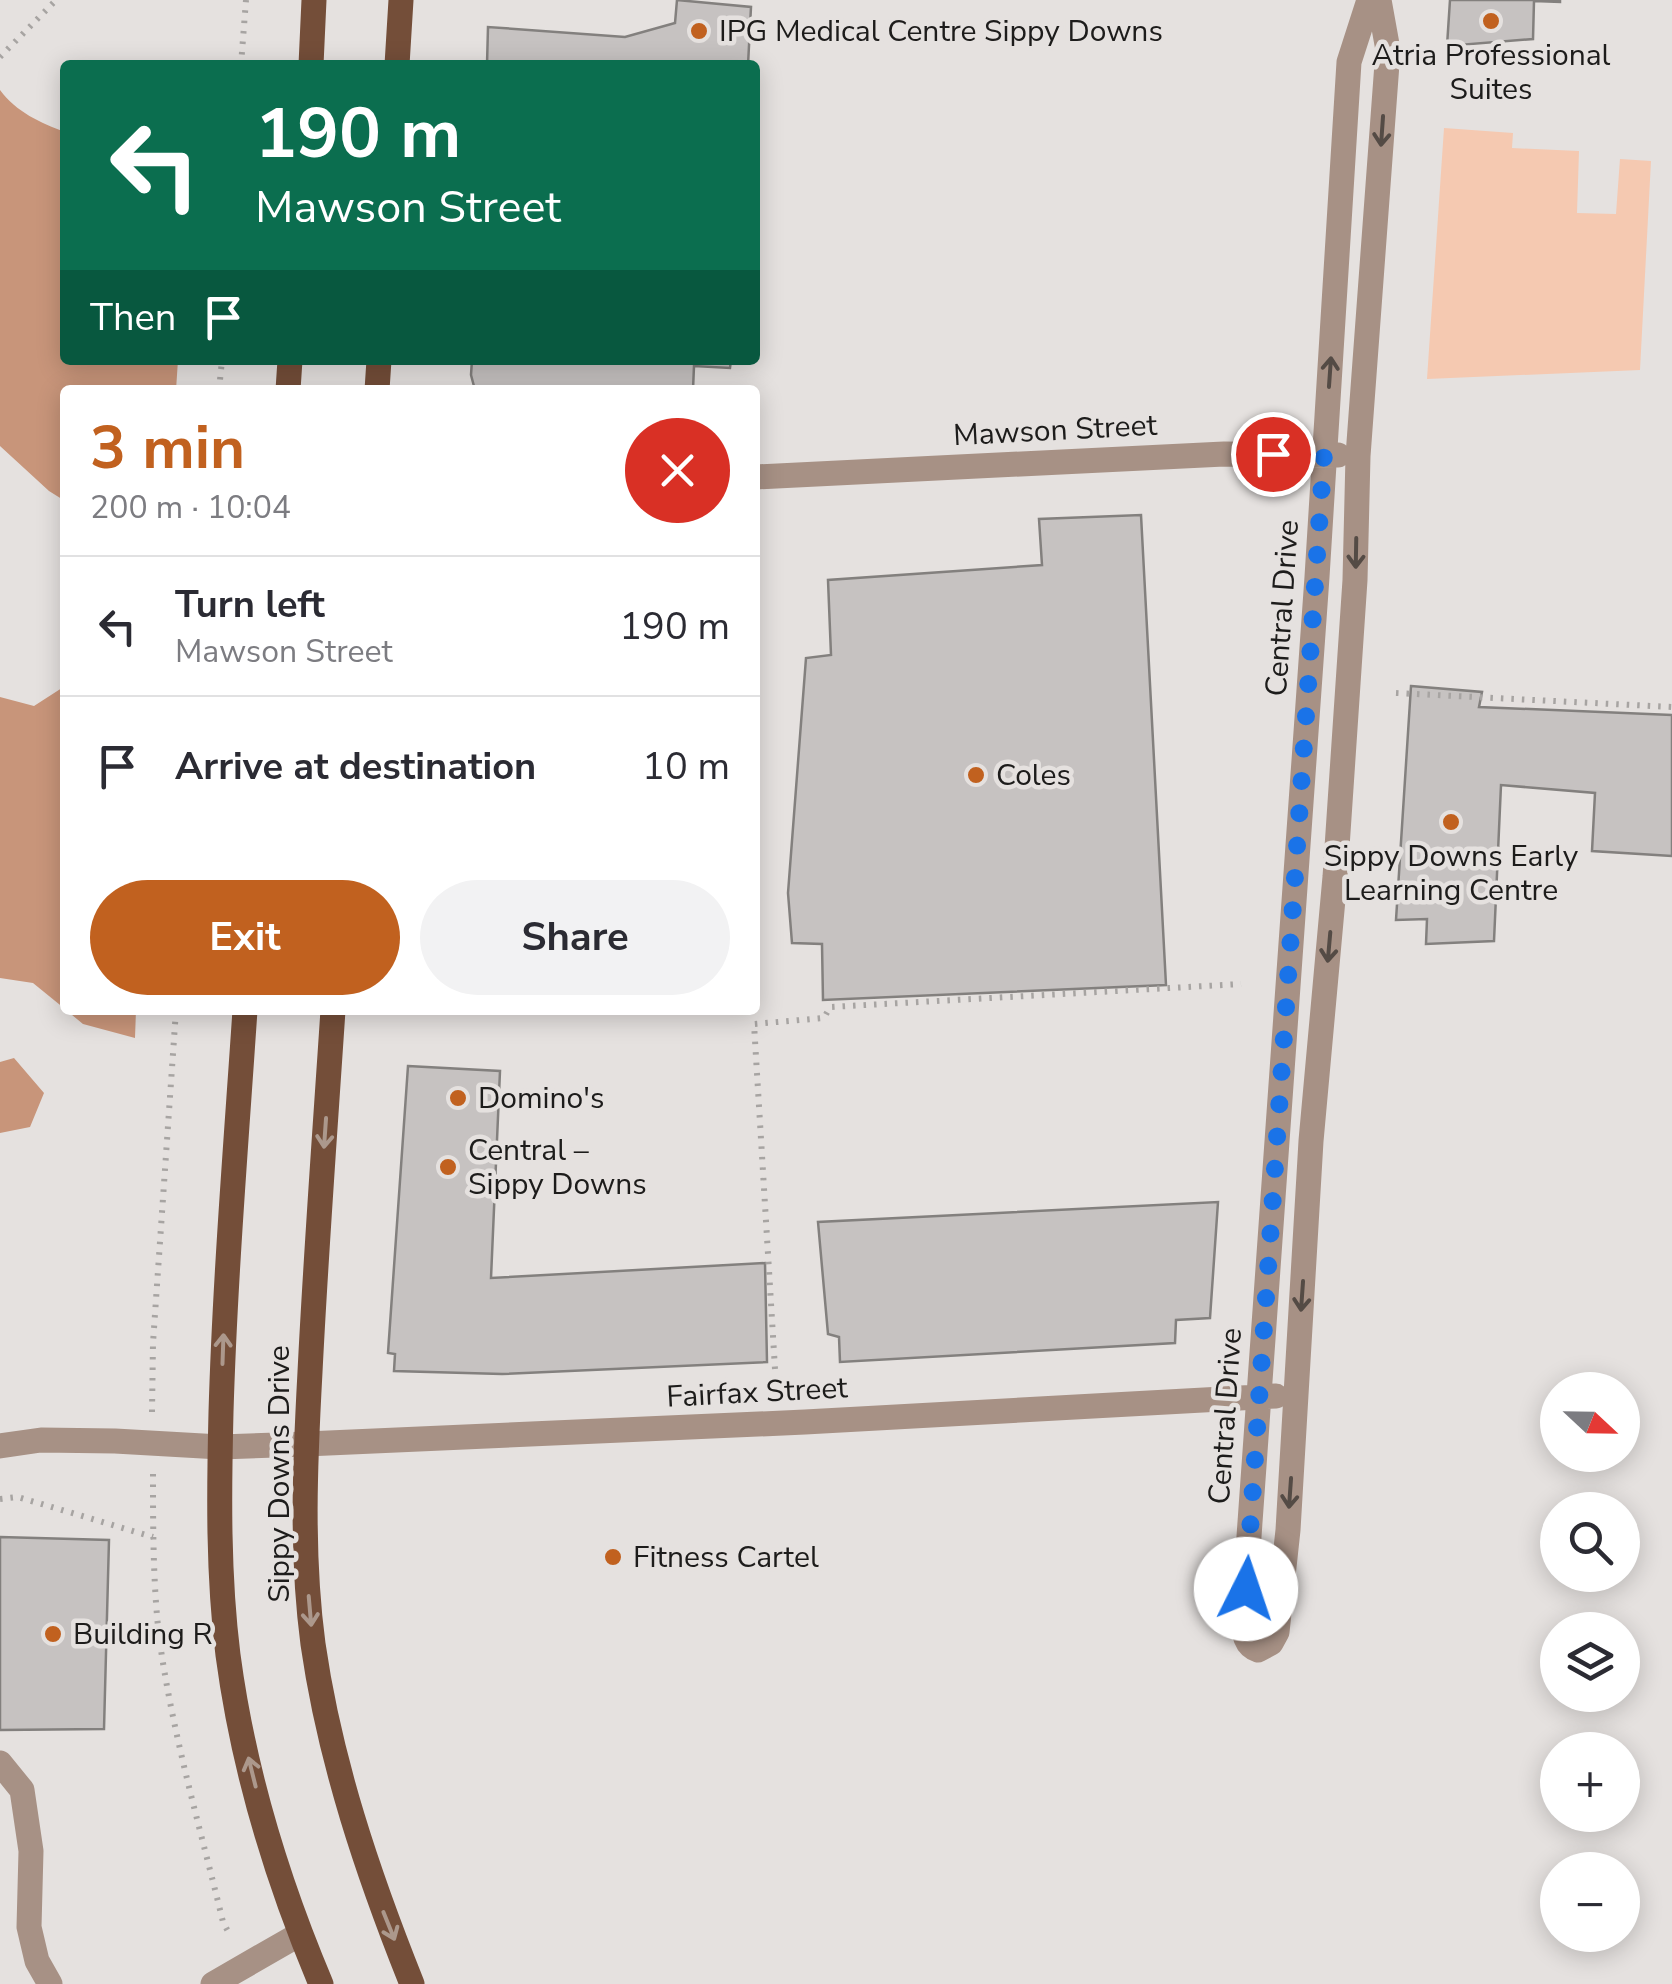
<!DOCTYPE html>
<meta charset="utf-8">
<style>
body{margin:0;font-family:"Nunito Sans",sans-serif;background:#f2f2f3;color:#2b2b33;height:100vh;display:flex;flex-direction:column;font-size:38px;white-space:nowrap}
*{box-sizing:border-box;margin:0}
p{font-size:32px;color:#7c7c81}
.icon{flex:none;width:55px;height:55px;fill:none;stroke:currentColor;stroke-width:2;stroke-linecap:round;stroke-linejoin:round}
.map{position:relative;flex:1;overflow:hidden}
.drawer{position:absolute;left:60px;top:385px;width:700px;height:630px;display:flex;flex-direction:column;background:#fff;border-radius:10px;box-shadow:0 5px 25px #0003}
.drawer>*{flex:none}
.banner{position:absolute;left:60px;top:60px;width:700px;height:305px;border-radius:10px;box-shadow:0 5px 25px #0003;background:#0b6e4f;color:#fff;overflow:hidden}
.needle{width:65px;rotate:112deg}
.fabs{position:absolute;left:1540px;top:1372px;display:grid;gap:20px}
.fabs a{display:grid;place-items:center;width:100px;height:100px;border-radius:50%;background:#fff;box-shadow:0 5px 25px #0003;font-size:50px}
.pin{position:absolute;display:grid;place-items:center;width:85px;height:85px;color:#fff;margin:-42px;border:5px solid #fff;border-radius:50%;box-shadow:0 2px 10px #0007}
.me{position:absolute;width:110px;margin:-55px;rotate:4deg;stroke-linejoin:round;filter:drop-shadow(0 0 8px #0008)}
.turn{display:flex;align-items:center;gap:35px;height:210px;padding:0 30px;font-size:45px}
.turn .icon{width:130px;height:130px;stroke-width:2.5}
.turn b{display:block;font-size:70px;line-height:85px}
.then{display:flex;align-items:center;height:95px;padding:0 30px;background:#0003;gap:20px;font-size:38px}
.round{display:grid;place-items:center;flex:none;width:105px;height:105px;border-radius:52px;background:#f2f2f3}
.overview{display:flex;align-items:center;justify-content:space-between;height:170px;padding:0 30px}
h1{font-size:60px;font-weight:700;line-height:75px;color:#c1611f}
.action{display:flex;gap:20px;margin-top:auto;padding:20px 30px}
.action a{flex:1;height:115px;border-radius:60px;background:#c1611f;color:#fff;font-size:40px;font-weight:700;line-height:115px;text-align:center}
.action a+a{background:#f2f2f3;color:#2b2b33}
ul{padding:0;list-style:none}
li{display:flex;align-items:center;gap:30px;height:140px;padding:0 30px;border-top:2px solid #e1e1e2}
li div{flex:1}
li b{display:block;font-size:38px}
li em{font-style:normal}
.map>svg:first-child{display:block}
.green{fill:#f5c9b1}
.forest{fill:#c8957a}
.building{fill:#c6c2c1;stroke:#83807e;stroke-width:2.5}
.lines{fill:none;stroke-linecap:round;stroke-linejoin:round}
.path{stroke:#a7a4a2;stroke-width:6;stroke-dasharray:2.5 8;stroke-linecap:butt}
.minor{stroke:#a79185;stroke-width:25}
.major{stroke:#744e39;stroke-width:25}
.oneway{stroke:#544b45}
.oneway2{stroke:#ac988c}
.route{stroke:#1a73e8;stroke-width:18;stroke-dasharray:0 32.4}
.poi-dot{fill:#c1611f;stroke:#e5e1df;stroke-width:4}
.labels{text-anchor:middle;stroke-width:9;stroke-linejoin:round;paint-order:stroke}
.poi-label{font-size:30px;fill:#1d1c1b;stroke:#e5e1df;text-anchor:start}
.street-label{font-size:30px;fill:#1d1c1b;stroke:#e5e1df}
</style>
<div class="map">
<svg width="1672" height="1984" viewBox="0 0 1672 1984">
<rect width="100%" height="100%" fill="#e5e1df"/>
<path class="green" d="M 1444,128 L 1513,133 L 1512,148 L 1579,151 L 1577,213 L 1616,214 L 1620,159 L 1651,161 L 1640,370 L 1427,379 Z"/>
<path class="forest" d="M 0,90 C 16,112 41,123 65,132 L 65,360 L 178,360 L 176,390 L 65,390 L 65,501 L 49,491 L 0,446 Z
M 65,686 L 65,1009 L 33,983 L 0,978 L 0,697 L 34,706 Z
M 66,1010 L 136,1010 L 135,1038 L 83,1024 Z
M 14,1058 L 44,1093 L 30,1127 L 0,1133 L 0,1062 Z"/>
<path class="building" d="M 677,0 L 751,7 L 748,65 L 487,65 L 488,27 L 625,37 L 675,23 Z
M 1450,0 L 1560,0 L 1560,2 L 1534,1 L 1533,39 L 1447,46 Z
M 472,360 L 731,360 L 730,368 L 694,366 L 693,390 L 475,390 L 471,375 Z
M 1141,515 L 1166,985 L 823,1000 L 822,944 L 792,943 L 788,893 L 806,658 L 831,655 L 828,580 L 1042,565 L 1039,519 Z
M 1411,686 L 1482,692 L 1479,707 L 1672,715 L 1672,856 L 1592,851 L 1595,793 L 1501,785 L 1494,941 L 1426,944 L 1427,919 L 1396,920 Z
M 408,1066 L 500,1071 L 491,1278 L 765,1263 L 767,1362 L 502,1374 L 394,1371 L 395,1354 L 388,1353 Z
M 1218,1202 L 1210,1318 L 1176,1320 L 1175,1343 L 840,1362 L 839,1337 L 828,1334 L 818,1222 Z
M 0,1537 L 109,1540 L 104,1729 L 0,1730 Z"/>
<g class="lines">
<path class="path" d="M 0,57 L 56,0
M 241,65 L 246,0
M 219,390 L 222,360
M 1396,693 L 1672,707
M 775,1369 L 754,1024 L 824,1018 L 830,1007 L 1241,984
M 152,1412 L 153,1343 L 176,1010
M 153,1474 C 153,1528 153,1582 159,1636 C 172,1733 200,1827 223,1922 L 231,1937
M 0,1499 L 18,1497 L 153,1537"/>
<path class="minor" d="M 1369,0 L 1349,62 L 1317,577 L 1243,1621 C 1244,1633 1245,1646 1258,1650 L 1271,1643 L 1277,1632 L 1288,1530 L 1311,1141 L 1335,877 L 1355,580 L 1358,456 L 1388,50 L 1379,0
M 755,477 L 1224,454 L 1338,455
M 0,1446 L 41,1440 L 115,1441 L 220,1447 L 306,1444 L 805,1422 L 1276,1396
M 0,1763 L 22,1790 L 31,1851 L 29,1927 L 37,1961 L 50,1984
M 213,1984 L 300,1934"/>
<path class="major" d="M 311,65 L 314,0
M 397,65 L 401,0
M 288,390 L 290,360
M 377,390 L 379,360
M 245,1010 C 236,1144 225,1278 221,1412 C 219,1493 218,1575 228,1655 C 243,1768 277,1880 321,1984
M 333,1010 C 325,1131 316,1251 310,1372 C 305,1463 301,1554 313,1644 C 330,1762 368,1874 412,1984"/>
</g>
<defs><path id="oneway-shaft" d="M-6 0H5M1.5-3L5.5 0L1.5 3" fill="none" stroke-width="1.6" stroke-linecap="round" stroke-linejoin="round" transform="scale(2.5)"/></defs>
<g class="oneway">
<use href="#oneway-shaft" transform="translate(1382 131) rotate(94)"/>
<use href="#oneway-shaft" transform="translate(1330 372) rotate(-86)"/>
<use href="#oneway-shaft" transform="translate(1356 553) rotate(91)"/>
<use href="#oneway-shaft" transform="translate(1329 947) rotate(95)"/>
<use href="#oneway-shaft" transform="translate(1302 1296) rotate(94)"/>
<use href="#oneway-shaft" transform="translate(1290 1493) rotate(94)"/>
</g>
<g class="oneway2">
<use href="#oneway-shaft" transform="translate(325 1133) rotate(94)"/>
<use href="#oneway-shaft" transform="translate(223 1349) rotate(-88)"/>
<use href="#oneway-shaft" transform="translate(310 1611) rotate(85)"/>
<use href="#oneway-shaft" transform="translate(252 1772) rotate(-104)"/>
<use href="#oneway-shaft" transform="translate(389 1926) rotate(68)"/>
</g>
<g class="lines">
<path class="route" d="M 1246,1589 L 1324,454 L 1273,454"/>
</g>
<g class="poi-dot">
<circle cx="1491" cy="21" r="10"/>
<circle cx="699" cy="31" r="10"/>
<circle cx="976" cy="775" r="10"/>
<circle cx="1451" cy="822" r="10"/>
<circle cx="458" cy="1098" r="10"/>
<circle cx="448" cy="1167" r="10"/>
<circle cx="613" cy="1557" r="10"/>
<circle cx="53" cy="1634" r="10"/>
</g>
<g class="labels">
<g class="poi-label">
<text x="719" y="41">IPG Medical Centre Sippy Downs</text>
<text x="1491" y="65" text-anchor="middle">Atria Professional<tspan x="1491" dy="34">Suites</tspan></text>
<text x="996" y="785">Coles</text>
<text x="1451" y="866" text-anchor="middle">Sippy Downs Early<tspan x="1451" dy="34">Learning Centre</tspan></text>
<text x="478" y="1108">Domino's</text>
<text x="468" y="1160">Central –<tspan x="468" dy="34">Sippy Downs</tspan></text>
<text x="633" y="1567">Fitness Cartel</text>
<text x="73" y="1644">Building R</text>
</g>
<g class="street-label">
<text transform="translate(1055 430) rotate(-3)" y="10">Mawson Street</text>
<text transform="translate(1282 608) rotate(-86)" y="10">Central Drive</text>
<text transform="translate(757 1392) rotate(-3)" y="10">Fairfax Street</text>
<text transform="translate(1225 1416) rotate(-86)" y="10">Central Drive</text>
<text transform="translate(279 1474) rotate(-90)" y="10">Sippy Downs Drive</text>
</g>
</g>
</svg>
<div class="fabs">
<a><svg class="needle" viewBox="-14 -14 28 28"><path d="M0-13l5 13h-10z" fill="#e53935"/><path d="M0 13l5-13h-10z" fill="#7c7c81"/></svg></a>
<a><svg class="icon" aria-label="search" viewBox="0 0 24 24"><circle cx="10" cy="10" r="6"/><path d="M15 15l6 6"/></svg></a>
<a><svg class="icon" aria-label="layers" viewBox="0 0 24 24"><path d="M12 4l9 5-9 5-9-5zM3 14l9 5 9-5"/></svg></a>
<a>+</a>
<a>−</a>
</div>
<div class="pin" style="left:1273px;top:454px;background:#d93025"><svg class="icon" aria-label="arrive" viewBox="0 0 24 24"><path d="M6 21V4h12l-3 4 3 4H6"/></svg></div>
<svg class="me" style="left:1246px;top:1589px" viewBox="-20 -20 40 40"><circle r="19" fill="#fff"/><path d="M0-13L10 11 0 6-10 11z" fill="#1a73e8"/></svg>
<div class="banner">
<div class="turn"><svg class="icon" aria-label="left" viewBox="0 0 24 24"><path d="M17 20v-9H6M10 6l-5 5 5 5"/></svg><div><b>190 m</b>Mawson Street</div></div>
<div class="then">Then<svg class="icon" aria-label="arrive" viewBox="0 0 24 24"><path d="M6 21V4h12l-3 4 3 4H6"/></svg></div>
</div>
<section class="drawer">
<div class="overview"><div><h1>3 min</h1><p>200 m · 10:04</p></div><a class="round" style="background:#d93025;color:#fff"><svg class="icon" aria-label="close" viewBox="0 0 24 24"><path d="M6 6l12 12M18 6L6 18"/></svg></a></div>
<ul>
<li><svg class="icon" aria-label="left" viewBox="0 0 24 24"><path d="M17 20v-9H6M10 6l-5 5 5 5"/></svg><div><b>Turn left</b><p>Mawson Street</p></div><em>190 m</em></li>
<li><svg class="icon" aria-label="arrive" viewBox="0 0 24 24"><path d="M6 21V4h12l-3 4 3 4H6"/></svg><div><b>Arrive at destination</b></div><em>10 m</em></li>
</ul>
<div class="action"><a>Exit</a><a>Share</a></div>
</section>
</div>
